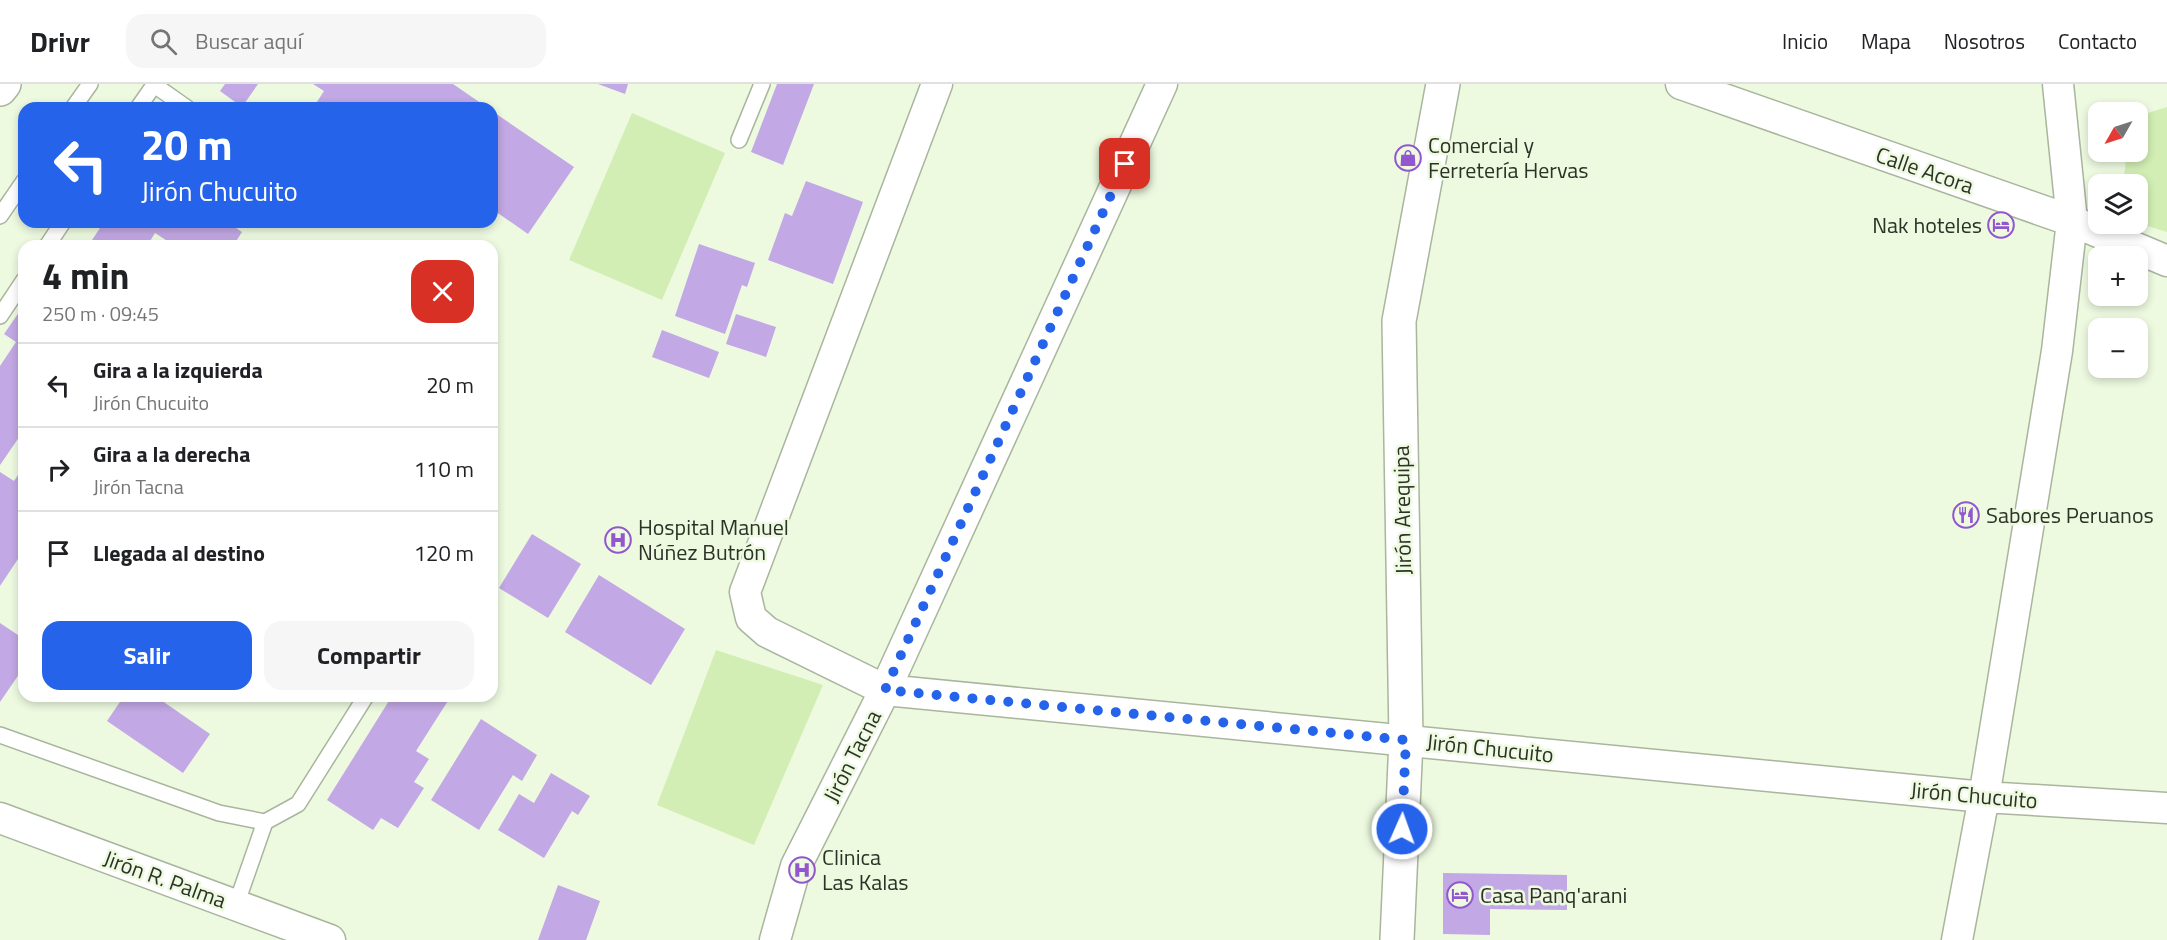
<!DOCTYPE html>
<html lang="es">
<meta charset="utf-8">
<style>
body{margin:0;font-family:"Titillium Web",sans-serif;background:#f6f6f6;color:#202124;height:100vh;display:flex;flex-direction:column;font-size:22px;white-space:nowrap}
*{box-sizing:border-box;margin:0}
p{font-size:20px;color:#757577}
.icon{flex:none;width:33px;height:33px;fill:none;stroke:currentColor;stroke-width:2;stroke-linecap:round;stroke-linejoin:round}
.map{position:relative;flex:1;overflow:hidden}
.sheet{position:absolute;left:18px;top:156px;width:480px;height:462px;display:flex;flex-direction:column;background:#fff;border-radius:18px;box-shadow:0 3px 9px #0003}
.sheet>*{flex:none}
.banner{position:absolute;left:18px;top:18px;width:480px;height:126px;border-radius:18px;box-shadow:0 3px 9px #0003;background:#2563eb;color:#fff;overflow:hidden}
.needle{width:39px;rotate:231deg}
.controls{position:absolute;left:2088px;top:18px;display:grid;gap:12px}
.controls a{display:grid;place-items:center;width:60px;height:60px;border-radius:12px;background:#fff;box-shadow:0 3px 9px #0003;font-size:30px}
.pin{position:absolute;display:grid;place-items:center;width:51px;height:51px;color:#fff;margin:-26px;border-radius:12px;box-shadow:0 3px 9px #0006}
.me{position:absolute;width:66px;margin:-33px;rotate:2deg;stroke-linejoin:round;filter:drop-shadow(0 0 4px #0008)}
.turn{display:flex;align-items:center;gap:21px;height:126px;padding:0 24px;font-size:27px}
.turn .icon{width:78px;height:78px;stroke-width:2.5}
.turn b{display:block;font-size:42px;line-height:51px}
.round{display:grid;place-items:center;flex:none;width:63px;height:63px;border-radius:18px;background:#f6f6f6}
.headline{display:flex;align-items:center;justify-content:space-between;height:102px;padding:0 24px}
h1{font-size:36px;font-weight:700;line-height:45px}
.button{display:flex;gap:12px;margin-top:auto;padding:12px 24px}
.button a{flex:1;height:69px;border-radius:18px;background:#2563eb;color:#fff;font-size:24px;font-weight:700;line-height:69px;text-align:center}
.button a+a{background:#f6f6f6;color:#202124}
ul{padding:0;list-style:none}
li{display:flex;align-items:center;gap:18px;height:84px;padding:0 24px;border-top:2px solid #e0e0e0}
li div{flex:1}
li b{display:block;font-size:22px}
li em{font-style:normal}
header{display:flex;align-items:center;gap:36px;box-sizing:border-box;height:84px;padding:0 30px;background:#fff;border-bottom:2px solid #e0e0e0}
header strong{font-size:28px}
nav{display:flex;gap:33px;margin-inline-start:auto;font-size:21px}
.search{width:420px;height:54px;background:#f6f6f6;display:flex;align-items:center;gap:15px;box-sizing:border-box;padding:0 21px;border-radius:18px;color:#757577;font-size:22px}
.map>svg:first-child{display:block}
.green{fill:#d2eeb4}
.building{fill:#c2a8e4}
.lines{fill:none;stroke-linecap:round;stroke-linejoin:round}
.lane-casing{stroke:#a9b59d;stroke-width:18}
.street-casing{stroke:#a9b59d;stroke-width:33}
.secondary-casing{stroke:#a9b59d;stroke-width:36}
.lane{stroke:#fff;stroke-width:15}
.street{stroke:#fff;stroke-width:30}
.secondary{stroke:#fff;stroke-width:33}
.route{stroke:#2563eb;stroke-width:10;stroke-dasharray:0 18}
.labels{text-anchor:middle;stroke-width:5;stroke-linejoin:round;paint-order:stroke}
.poi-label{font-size:22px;fill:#2d3228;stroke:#edfae0;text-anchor:start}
.street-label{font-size:22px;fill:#2d3228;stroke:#edfae0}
</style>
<header>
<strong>Drivr</strong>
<div class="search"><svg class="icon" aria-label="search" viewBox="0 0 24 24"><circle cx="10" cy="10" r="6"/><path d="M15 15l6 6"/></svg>Buscar aquí</div>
<nav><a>Inicio</a><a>Mapa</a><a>Nosotros</a><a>Contacto</a></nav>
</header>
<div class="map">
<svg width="2167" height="856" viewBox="0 0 2167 856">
<rect width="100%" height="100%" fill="#edfae0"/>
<path class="green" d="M 2167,23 L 2167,148 L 2138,139 L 2138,100 L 2123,100 L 2127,68 L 2138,68 L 2138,32 Z
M 632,29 L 725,69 L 662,216 L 569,176 Z
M 716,566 L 823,601 L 754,761 L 657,721 Z"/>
<path class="building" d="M 225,0 L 258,0 L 242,23 L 220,7 Z
M 313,0 L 453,0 L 488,24 L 313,24 L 324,7 Z
M 598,0 L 628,0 L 625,10 Z
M 777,0 L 814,0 L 783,81 L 751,68 Z
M 492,27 L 574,83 L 528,150 L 492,125 Z
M 806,97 L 863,118 L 833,200 L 768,176 L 785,129 L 792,132 Z
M 104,138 L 227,138 L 242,148 L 233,162 L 171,162 L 172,160 L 155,149 L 147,162 L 88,162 Z
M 699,160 L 755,179 L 747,203 L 742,201 L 725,250 L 675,232 Z
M 24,221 L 24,346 L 0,381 L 0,282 L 16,258 L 4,250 Z
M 736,230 L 776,243 L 766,273 L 726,260 Z
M 662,246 L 719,268 L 709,294 L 652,273 Z
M 24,382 L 24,466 L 0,502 L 0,388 L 14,397 Z
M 532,450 L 581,480 L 548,534 L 499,504 Z
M 599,491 L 685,545 L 651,601 L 565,548 Z
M 0,539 L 24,555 L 24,583 L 0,618 Z
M 124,612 L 155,612 L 210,650 L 183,689 L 107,637 Z
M 392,612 L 451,612 L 416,667 L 429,675 L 414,698 L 424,704 L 398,744 L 381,734 L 373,746 L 327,716 Z
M 481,635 L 537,671 L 522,697 L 513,691 L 479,746 L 431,716 Z
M 551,689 L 590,712 L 578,731 L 572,727 L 544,774 L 498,746 L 519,710 L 534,719 Z
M 1443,789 L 1567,791 L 1567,826 L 1490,825 L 1490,851 L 1443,850 Z
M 558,801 L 600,817 L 586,856 L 538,856 Z"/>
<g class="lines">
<g class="lane-casing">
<path id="lane" d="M 153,0 L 187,24
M 73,24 L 90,0
M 138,24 L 154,1
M 739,56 L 762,0
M 0,132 L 24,97
M 47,162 L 63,138
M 0,232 L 24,196
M 0,651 L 219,729 L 265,738 L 298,720 L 366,612
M 236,821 L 265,738"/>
</g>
<g class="street-casing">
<path id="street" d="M 937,0 L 745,508 L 751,534 L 767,548 L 885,606 L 1984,713 L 2167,724
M 1681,0 L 2072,137 L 2167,177
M 0,734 L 330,856
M 775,856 L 796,782 L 885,606 L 1162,0
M 1957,856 L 1984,713 L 2057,267 L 2072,137 L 2058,0"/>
</g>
<g class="secondary-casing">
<path id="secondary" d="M 0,5 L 4,0
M 1397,856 L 1406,656 L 1399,237 L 1443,0"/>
</g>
<use href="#lane" class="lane"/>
<use href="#street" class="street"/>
<use href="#secondary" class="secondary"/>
</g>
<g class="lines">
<path class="route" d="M 1125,80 L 885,606 L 1406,656 L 1402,745"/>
</g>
<defs>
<g id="shop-ring" transform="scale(1.35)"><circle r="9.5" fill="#edfae0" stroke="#9257ce" stroke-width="1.5"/><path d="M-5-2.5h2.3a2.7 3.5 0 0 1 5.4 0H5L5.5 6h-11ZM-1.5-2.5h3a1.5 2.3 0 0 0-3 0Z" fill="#9257ce"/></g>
<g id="hotel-ring" transform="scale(1.35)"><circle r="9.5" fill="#edfae0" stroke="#9257ce" stroke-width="1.5"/><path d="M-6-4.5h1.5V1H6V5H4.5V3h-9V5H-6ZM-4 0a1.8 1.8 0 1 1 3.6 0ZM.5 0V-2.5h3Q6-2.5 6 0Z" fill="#9257ce"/></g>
<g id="restaurant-ring" transform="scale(1.35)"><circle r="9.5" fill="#edfae0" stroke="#9257ce" stroke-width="1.5"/><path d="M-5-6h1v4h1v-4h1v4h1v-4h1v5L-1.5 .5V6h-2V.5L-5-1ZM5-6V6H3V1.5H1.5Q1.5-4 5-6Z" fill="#9257ce"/></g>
<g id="hospital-ring" transform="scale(1.35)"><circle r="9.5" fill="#edfae0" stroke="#9257ce" stroke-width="1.5"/><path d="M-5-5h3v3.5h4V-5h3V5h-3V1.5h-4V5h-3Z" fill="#9257ce"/></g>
</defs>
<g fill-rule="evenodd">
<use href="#shop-ring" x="1408" y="74"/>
<use href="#hotel-ring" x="2001" y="141"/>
<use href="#restaurant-ring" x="1966" y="431"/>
<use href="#hospital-ring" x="618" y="456"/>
<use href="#hospital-ring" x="802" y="786"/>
<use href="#hotel-ring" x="1460" y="811"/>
</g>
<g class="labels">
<g class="poi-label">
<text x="1428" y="69">Comercial y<tspan x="1428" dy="25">Ferretería Hervas</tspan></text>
<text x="1982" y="149" text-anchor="end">Nak hoteles</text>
<text x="1986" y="439">Sabores Peruanos</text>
<text x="638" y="451">Hospital Manuel<tspan x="638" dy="25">Núñez Butrón</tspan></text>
<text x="822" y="781">Clinica<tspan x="822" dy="25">Las Kalas</tspan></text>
<text x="1480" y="819">Casa Panq'arani</text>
</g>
<g class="street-label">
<text transform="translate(1925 86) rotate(19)" y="8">Calle Acora</text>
<text transform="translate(1402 426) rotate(-91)" y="8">Jirón Arequipa</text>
<text transform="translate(1490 664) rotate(6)" y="8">Jirón Chucuito</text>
<text transform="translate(852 672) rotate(-63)" y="8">Jirón Tacna</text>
<text transform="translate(1974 711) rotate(5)" y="8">Jirón Chucuito</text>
<text transform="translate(165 795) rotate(20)" y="8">Jirón R. Palma</text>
</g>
</g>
</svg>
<div class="controls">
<a><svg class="needle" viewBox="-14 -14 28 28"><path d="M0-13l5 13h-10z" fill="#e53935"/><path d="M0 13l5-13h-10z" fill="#757577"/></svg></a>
<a><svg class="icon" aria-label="layers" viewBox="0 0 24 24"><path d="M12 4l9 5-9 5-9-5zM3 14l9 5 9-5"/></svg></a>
<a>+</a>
<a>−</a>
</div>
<div class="pin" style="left:1125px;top:80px;background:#d93025"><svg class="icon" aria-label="arrive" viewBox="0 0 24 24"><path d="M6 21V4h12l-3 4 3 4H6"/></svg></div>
<svg class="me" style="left:1402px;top:745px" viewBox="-20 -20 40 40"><circle r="17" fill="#2563eb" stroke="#fff" stroke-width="3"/><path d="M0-11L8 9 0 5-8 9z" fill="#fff"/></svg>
<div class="banner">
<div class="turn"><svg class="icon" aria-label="left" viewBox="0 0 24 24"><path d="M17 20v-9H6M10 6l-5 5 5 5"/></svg><div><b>20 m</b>Jirón Chucuito</div></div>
</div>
<section class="sheet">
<div class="headline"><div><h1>4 min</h1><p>250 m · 09:45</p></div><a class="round" style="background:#d93025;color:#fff"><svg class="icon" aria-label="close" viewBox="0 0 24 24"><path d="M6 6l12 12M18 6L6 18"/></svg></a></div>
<ul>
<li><svg class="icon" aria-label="left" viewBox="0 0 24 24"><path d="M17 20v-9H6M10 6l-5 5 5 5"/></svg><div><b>Gira a la izquierda</b><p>Jirón Chucuito</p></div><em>20 m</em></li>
<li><svg class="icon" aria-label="right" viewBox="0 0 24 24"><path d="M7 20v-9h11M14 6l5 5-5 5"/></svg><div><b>Gira a la derecha</b><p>Jirón Tacna</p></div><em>110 m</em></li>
<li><svg class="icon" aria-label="arrive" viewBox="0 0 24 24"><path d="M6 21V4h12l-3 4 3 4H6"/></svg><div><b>Llegada al destino</b></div><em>120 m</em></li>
</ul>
<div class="button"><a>Salir</a><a>Compartir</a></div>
</section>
</div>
